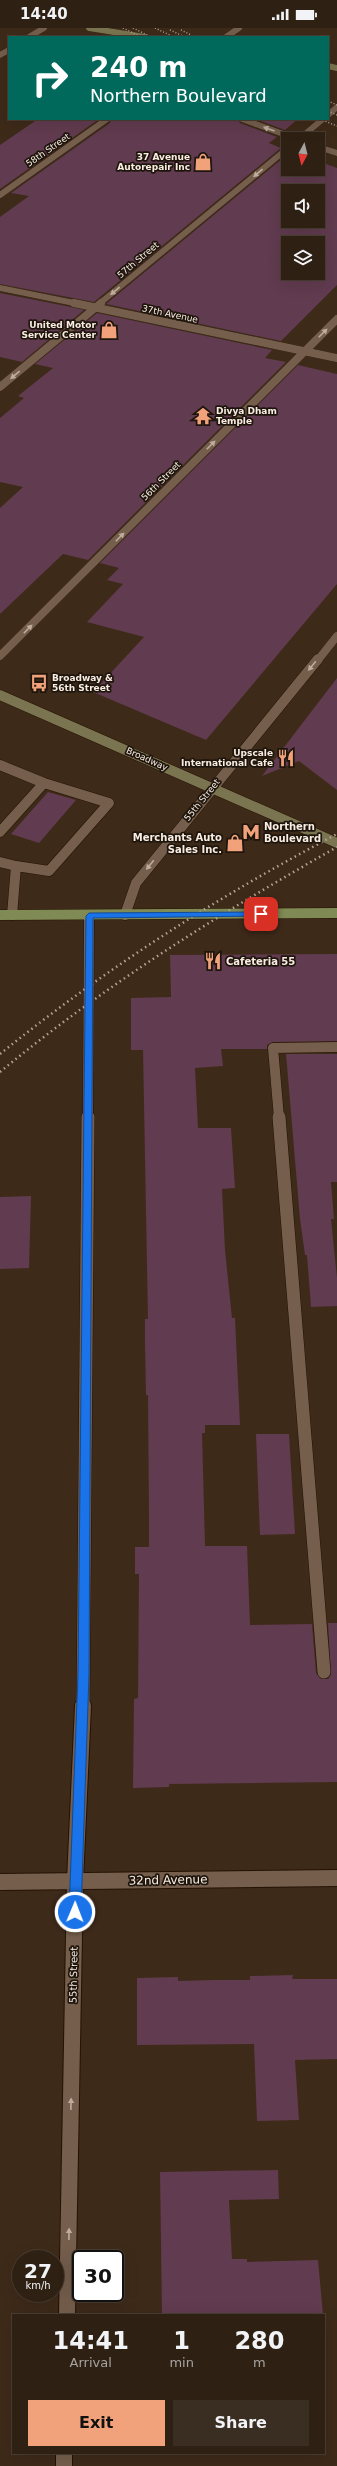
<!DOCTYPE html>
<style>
body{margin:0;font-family:"DejaVu Sans",sans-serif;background:#3a2d21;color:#f1f3f6;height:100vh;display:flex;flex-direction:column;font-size:15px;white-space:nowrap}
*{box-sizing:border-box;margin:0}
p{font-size:13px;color:#a7a3a0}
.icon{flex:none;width:22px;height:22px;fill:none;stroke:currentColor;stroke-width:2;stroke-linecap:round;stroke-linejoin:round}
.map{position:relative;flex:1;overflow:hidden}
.sheet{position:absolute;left:12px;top:2286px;width:313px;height:140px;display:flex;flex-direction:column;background:#2e2013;border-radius:0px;box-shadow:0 4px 16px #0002,0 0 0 1px #493e33}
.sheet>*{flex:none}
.top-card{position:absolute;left:8px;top:8px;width:321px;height:84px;border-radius:0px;box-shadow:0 4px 16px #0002,0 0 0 1px #493e33;background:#00695c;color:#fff;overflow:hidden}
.needle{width:26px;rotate:187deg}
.buttons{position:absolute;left:281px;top:104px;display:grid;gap:8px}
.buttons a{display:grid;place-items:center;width:44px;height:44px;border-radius:0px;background:#2e2013;box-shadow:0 4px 16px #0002,0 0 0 1px #493e33;font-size:20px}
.speed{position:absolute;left:12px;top:2222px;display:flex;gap:8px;font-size:20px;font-weight:700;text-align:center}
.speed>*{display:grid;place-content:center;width:52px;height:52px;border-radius:50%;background:#2e2013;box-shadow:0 4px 16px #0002,0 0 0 1px #493e33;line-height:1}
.speed small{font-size:10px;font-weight:400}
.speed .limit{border:2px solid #111;border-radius:6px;background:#fff;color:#111}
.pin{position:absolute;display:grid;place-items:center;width:34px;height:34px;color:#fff;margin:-17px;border-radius:8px;box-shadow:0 2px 6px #0006}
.me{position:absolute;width:44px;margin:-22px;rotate:1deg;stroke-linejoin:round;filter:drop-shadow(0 0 3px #0008)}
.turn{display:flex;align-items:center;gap:14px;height:84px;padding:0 16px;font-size:18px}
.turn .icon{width:52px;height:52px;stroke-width:2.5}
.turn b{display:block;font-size:28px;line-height:34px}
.eta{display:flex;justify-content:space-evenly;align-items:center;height:68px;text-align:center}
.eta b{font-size:24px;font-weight:700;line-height:28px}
.button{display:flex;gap:8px;margin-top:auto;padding:8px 16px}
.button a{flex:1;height:46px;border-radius:0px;background:#f1a27b;color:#111;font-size:16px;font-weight:700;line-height:46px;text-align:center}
.button a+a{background:#3a2d21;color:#f1f3f6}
.status{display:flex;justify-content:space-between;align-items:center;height:28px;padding:0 20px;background:#2e2013;direction:ltr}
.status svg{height:11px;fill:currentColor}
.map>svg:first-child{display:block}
.building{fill:#613b4f;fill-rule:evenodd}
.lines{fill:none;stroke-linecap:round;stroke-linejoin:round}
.lane-far1-casing{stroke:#241203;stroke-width:11}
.lane-casing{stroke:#241203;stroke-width:14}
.street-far4-casing{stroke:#241203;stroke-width:6}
.street-far3-casing{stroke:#241203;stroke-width:8}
.street-far2-casing{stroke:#241203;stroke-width:11}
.street-far1-casing{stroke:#241203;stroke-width:14}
.street-casing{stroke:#241203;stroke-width:18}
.secondary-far1-casing{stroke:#241203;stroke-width:6}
.secondary-casing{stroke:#241203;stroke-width:11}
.primary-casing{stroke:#241203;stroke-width:11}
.lane-far1{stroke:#755e4c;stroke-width:10}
.lane{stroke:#755e4c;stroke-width:13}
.street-far4{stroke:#755e4c;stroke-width:6}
.street-far3{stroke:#755e4c;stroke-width:8}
.street-far2{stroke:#755e4c;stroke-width:10}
.street-far1{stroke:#755e4c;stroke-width:13}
.street{stroke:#755e4c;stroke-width:16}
.secondary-far1{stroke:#7a7450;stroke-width:6}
.secondary{stroke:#7a7450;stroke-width:10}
.primary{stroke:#808a54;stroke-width:10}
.rail-far1{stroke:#b4a497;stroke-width:1.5;stroke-dasharray:1 2;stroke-linecap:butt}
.rail{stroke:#b4a497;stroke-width:2.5;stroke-dasharray:1.5 3.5;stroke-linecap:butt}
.oneway{fill:#beac9e}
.route{fill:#1a73e8;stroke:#114b97}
.labels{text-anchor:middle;stroke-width:3.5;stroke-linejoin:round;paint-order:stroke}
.far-street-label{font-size:9px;fill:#f9ece1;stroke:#1e150d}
.far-poi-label{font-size:9px;font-weight:bold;fill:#f9ece1;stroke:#1e150d;text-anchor:end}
.poi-label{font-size:10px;font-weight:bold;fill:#f9ece1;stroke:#1e150d;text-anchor:start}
.street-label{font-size:10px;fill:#f9ece1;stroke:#1e150d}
.near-street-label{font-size:12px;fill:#f9ece1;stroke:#1e150d}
</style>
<div class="status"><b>14:40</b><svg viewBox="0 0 49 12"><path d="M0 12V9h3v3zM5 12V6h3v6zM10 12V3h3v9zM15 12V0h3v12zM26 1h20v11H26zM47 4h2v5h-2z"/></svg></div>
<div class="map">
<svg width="337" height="2438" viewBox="0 0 337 2438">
<rect width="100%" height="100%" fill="#3e2a19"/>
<path class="building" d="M 38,91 L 99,91 L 0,161 L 0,117 Z
M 111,91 L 238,91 L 240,95 L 277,109 L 269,115 L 281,120 L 94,274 L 0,256 L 0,189 L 29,168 L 11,165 L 110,95 Z
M 255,91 L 298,91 L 285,102 Z
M 288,126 L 288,141 L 318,141 L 318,133 L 337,140 L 337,257 L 281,313 L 106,276 ZM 288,163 L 318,163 L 318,193 L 288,193 ZM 288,215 L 318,215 L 318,245 L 288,245 Z
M 0,265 L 71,279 L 84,282 L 22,334 L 0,329 Z
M 97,285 L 272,322 L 265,330 L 286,334 L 88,532 L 63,526 L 0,586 L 0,480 L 23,459 L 0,454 L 0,390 L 24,370 L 18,368 L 53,340 L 35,336 Z
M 298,337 L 337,346 L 337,556 L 206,712 L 93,664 L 144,609 L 87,594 L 123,556 L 107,552 L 119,540 L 100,535 Z
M 337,650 L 337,762 L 299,733 L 262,748 Z
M 48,764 L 76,772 L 39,815 L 11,806 Z
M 337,926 L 337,1013 L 273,1014 L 267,1017 L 267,1021 L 221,1021 L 223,1038 L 195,1040 L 198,1100 L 231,1100 L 235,1160 L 222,1161 L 225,1222 L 232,1290 L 235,1290 L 240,1397 L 205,1397 L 205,1405 L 202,1405 L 205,1518 L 247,1518 L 250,1597 L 312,1596 L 316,1645 L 321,1651 L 328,1651 L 331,1647 L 328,1595 L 337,1595 L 337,1754 L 169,1756 L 169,1759 L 133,1760 L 134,1671 L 138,1670 L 139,1546 L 135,1546 L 135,1519 L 149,1519 L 149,1486 L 148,1367 L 146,1367 L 145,1315 L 145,1291 L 148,1291 L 143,1022 L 131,1022 L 131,970 L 171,969 L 170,927 Z
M 286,1026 L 337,1026 L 337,1154 L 331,1154 L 334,1191 L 331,1191 L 337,1250 L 337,1278 L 311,1279 L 307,1227 L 305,1227 L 300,1191 Z
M 31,1168 L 29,1240 L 0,1241 L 0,1169 Z
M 256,1406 L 289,1406 L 295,1506 L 260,1507 Z
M 293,1947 L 292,1951 L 337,1951 L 337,2031 L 295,2032 L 299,2092 L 257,2093 L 254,2016 L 137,2017 L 137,1950 L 178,1949 L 178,1953 L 214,1952 L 250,1952 L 250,1948 Z
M 278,2142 L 279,2171 L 229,2172 L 232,2231 L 247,2231 L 247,2234 L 318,2232 L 323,2287 L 162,2287 L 160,2144 Z"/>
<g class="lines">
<g class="lane-far1-casing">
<path id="lane-far1" d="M 0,737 L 44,755 L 0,804
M 0,834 L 16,838 L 12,887
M 16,838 L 49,843 L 109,775 L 44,755
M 279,1090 L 273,1020 L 337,1019"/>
</g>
<g class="lane-casing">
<path id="lane" d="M 279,1089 L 324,1644"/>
</g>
<g class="street-far4-casing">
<path id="street-far4" d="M 29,9 L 44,0
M 226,9 L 239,0
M 0,27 L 9,22
M 328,87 L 337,79
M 242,91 L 297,111
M 299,111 L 323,91
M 318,119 L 337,125
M 0,167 L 107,91
M 0,260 L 79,276
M 99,276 L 288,120"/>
</g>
<g class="street-far3-casing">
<path id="street-far3" d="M 74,275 L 337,330
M 0,359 L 101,275
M 0,628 L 337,291
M 318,632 L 337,608"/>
</g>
<g class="street-far2-casing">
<path id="street-far2" d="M 125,887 L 136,855 L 318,631
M 88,1090 L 89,888"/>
</g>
<g class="street-far1-casing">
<path id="street-far1" d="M 83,1679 L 88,1089"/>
</g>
<g class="street-casing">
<path id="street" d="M 0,1854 L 337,1850
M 67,2287 L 75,1853 L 83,1678
M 64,2425 L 64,2438"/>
</g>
<g class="secondary-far1-casing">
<path id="secondary-far1" d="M 89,0 L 145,9
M 328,38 L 337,40"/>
</g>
<g class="secondary-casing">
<path id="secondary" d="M 0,667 L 337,815"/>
</g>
<g class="primary-casing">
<path id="primary" d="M 0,887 L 337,885"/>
</g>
<use href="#lane-far1" class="lane-far1"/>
<use href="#lane" class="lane"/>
<use href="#street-far4" class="street-far4"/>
<use href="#street-far3" class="street-far3"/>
<use href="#street-far2" class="street-far2"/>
<use href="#street-far1" class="street-far1"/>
<use href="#street" class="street"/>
<use href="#secondary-far1" class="secondary-far1"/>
<use href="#secondary" class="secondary"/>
<use href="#primary" class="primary"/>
<path class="rail-far1" d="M 123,0 L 137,7
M 133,0 L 151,9
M 155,0 L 174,9
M 170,2 L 185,9
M 181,2 L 195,9
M 328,73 L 337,77
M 328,83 L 337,87
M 320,91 L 337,98"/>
<path class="rail" d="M 0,1026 C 105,941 217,869 337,806
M 0,1044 C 105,957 219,886 337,819"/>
</g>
<defs><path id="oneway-solid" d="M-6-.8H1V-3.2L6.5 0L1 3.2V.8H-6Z"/></defs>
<g class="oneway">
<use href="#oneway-solid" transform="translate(269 101) rotate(-160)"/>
<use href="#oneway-solid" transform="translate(258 145) rotate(140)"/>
<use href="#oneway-solid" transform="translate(115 263) rotate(140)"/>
<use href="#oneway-solid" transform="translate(323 305) rotate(-45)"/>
<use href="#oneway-solid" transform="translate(15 347) rotate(140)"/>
<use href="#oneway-solid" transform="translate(211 417) rotate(-45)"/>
<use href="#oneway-solid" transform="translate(120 509) rotate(-45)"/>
<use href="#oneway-solid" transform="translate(28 601) rotate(-45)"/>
<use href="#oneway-solid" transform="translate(312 638) rotate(129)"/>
<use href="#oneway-solid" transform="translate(150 837) rotate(129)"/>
<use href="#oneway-solid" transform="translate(71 2076) rotate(-89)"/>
<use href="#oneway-solid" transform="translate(69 2206) rotate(-89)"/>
</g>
<path class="route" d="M 261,884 L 264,884 L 264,888 L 93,890 L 89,1646 L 81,1884 L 75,1889 L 69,1884 L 78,1646 L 86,888 L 89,885 Z"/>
<defs>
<g id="shop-bare" transform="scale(1.38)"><path d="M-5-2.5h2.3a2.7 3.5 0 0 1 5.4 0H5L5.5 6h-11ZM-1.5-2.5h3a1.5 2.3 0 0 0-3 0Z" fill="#f1a27b" stroke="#1e150d" stroke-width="2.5" paint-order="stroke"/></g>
<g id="temple-bare" transform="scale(1.38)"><path d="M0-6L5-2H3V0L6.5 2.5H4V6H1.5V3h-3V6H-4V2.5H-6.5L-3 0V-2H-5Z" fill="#f1a27b" stroke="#1e150d" stroke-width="2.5" paint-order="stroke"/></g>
<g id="bus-bare" transform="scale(1.38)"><path d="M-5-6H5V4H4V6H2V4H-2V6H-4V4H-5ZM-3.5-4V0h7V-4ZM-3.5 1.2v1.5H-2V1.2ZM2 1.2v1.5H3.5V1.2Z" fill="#f1a27b" stroke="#1e150d" stroke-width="2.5" paint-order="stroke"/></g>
<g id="restaurant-bare" transform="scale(1.38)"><path d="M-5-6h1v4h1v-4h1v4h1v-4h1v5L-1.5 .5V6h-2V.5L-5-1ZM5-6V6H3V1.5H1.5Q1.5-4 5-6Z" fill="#f1a27b" stroke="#1e150d" stroke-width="2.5" paint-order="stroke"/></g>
<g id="metro-bare" transform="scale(1.38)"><path d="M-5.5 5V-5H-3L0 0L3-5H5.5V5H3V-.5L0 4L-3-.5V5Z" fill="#f1a27b" stroke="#1e150d" stroke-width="2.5" paint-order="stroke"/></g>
</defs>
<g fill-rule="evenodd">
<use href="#shop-bare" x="203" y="134"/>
<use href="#shop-bare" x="109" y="302"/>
<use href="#temple-bare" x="203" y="388"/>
<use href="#bus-bare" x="39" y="655"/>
<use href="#restaurant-bare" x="286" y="730"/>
<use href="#metro-bare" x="251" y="804"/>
<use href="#shop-bare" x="235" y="815"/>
<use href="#restaurant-bare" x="213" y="933"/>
</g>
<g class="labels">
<g class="far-street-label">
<text transform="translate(48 122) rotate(-35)" y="3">58th Street</text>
<text transform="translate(138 232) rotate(-40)" y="3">57th Street</text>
<text transform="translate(170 286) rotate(12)" y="3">37th Avenue</text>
<text transform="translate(161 453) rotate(-45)" y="3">56th Street</text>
<text transform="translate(147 731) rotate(24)" y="3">Broadway</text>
<text transform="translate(202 772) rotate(-51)" y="3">55th Street</text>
</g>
<g class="far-poi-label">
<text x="190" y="132">37 Avenue<tspan x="190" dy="10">Autorepair Inc</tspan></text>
<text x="96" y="300">United Motor<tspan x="96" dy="10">Service Center</tspan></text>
<text x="216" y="386" text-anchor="start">Divya Dham<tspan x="216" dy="10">Temple</tspan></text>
<text x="52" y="653" text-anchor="start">Broadway &amp;<tspan x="52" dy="10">56th Street</tspan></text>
<text x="273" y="728">Upscale<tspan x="273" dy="10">International Cafe</tspan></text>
</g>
<g class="poi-label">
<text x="264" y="802">Northern<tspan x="264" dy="12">Boulevard</tspan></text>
<text x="222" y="813" text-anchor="end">Merchants Auto<tspan x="222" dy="12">Sales Inc.</tspan></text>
<text x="226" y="937">Cafeteria 55</text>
</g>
<g class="street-label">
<text transform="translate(73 1947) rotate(-89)" y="4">55th Street</text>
</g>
<g class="near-street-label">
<text transform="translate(168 1852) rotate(-1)" y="4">32nd Avenue</text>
</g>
</g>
</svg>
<div class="buttons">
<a><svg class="needle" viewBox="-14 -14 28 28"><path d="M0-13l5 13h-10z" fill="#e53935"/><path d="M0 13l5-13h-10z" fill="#a7a3a0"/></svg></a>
<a><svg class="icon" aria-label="sound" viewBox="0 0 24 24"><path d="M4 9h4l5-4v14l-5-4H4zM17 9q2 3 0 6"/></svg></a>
<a><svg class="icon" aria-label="layers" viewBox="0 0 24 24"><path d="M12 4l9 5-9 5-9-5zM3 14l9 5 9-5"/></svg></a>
</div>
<div class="speed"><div>27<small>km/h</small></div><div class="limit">30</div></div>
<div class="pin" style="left:261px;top:886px;background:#d93025"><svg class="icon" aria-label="arrive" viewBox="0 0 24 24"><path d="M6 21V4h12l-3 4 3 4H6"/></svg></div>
<svg class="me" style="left:75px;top:1884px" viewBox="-20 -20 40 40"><circle r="17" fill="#1a73e8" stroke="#fff" stroke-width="3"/><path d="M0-11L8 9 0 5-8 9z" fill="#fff"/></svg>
<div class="top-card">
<div class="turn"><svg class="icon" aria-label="right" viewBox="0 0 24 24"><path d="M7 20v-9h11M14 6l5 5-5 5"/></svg><div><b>240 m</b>Northern Boulevard</div></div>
</div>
<section class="sheet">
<div class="eta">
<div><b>14:41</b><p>Arrival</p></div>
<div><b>1</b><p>min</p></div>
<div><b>280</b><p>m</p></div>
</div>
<div class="button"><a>Exit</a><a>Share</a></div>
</section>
</div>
